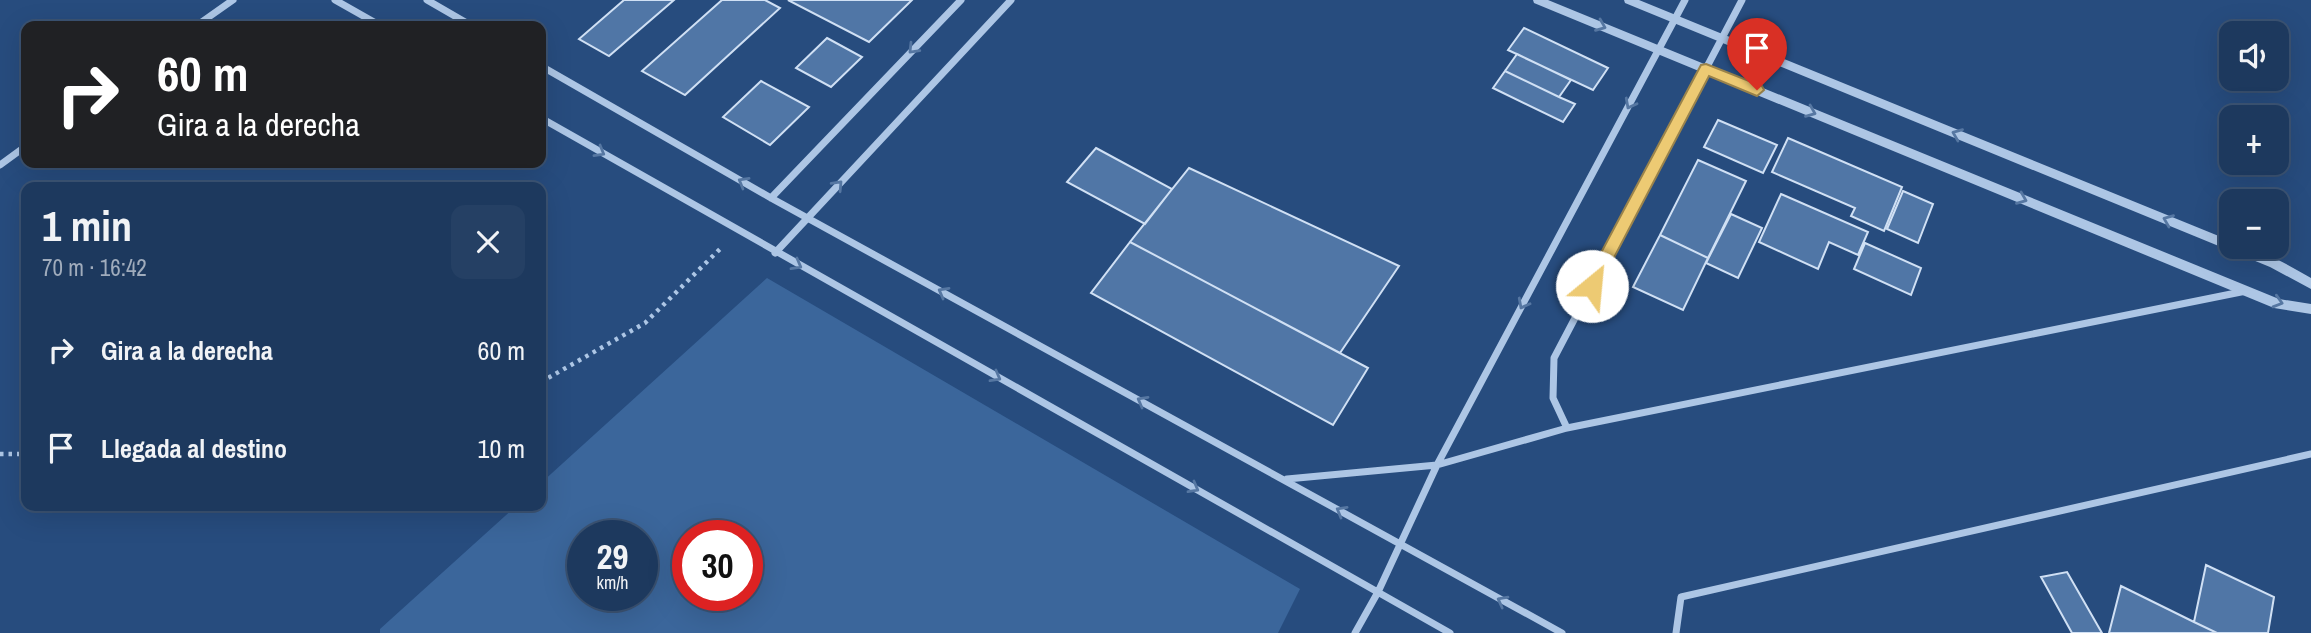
<!DOCTYPE html>
<html lang="es">
<meta charset="utf-8">
<style>
body{margin:0;font-family:"Archivo Narrow",sans-serif;background:#254064;color:#f1f3f6;height:100vh;display:flex;flex-direction:column;font-size:26px;white-space:nowrap}
*{box-sizing:border-box;margin:0}
p{font-size:23px;color:#a0acbc}
.icon{flex:none;width:38px;height:38px;fill:none;stroke:currentColor;stroke-width:2;stroke-linecap:round;stroke-linejoin:round}
.map{position:relative;flex:1;overflow:hidden}
.sheet{position:absolute;left:21px;top:182px;width:525px;height:329px;display:flex;flex-direction:column;background:#1d395e;border-radius:14px;box-shadow:0 7px 28px #0002,0 0 0 2px #3b5373}
.sheet>*{flex:none}
.guide{position:absolute;left:21px;top:21px;width:525px;height:147px;border-radius:14px;box-shadow:0 7px 28px #0002,0 0 0 2px #3b5373;background:#202124;color:#fff;overflow:hidden}
.fabs{position:absolute;left:2219px;top:21px;display:grid;gap:14px}
.fabs a{display:grid;place-items:center;width:70px;height:70px;border-radius:14px;background:#1d395e;box-shadow:0 7px 28px #0002,0 0 0 2px #3b5373;font-size:35px}
.speed{position:absolute;left:567px;top:520px;display:flex;gap:14px;font-size:35px;font-weight:700;text-align:center}
.speed>*{display:grid;place-content:center;width:91px;height:91px;border-radius:50%;background:#1d395e;box-shadow:0 7px 28px #0002,0 0 0 2px #3b5373;line-height:1}
.speed small{font-size:18px;font-weight:400}
.speed .limit{border:10px solid #d22;background:#fff;color:#111}
.pin{position:absolute;display:grid;place-items:center;width:60px;height:60px;color:#fff;margin:-72px -30px;border-radius:50% 50% 50% 0;rotate:-45deg;box-shadow:0 0 7px #0007}
.pin .icon{rotate:45deg}
.me{position:absolute;width:77px;margin:-38px;rotate:28deg;stroke-linejoin:round;filter:drop-shadow(0 0 5px #0008)}
.turn{display:flex;align-items:center;gap:24px;height:147px;padding:0 21px;font-size:32px}
.turn .icon{width:91px;height:91px;stroke-width:2.5}
.turn b{display:block;font-size:49px;line-height:60px}
.round{display:grid;place-items:center;flex:none;width:74px;height:74px;border-radius:14px;background:#254064}
.head{display:flex;align-items:center;justify-content:space-between;height:119px;padding:0 21px}
h1{font-size:42px;font-weight:800;line-height:52px}
ul{padding:0;list-style:none}
li{display:flex;align-items:center;gap:21px;height:98px;padding:0 21px}
li div{flex:1}
li b{display:block;font-size:26px}
li em{font-style:normal}
.map>svg:first-child{display:block}
.green{fill:#3b669b;fill-rule:evenodd}
.building{fill:#5076a6;stroke:#d0e0f4;stroke-width:2}
.lines{fill:none;stroke-linecap:round;stroke-linejoin:round}
.path{stroke:#adc6e5;stroke-width:4.5;stroke-dasharray:3.5 5;stroke-linecap:butt}
.minor{stroke:#adc6e5;stroke-width:7}
.tertiary{fill:#adc6e5;fill-rule:evenodd}
.oneway{stroke:#5677a2}
.route{fill:#edca73;stroke:#9a834b;stroke-width:2}
</style>
<div class="map">
<svg width="2311" height="633" viewBox="0 0 2311 633">
<rect width="100%" height="100%" fill="#274c7e"/>
<path class="green" d="M 767,278 L 1300,589 L 1278,633 L 380,633 L 380,629 L 516,506 L 541,506 L 541,483 ZM 583,536 L 642,536 L 642,595 L 583,595 ZM 688,536 L 747,536 L 747,595 L 688,595 Z"/>
<path class="building" d="M 624,0 L 674,0 L 609,56 L 579,39 Z
M 722,0 L 765,0 L 780,8 L 685,95 L 642,71 Z
M 788,0 L 912,0 L 869,42 Z
M 1524,28 L 1608,68 L 1593,90 L 1508,50 Z
M 827,38 L 862,57 L 831,87 L 796,68 Z
M 1517,54 L 1571,80 L 1559,97 L 1505,71 Z
M 1505,71 L 1559,97 L 1575,104 L 1563,122 L 1493,88 Z
M 761,81 L 809,107 L 770,145 L 723,117 Z
M 1718,120 L 1777,145 L 1763,173 L 1704,147 Z
M 1788,138 L 1902,187 L 1884,231 L 1851,216 L 1855,208 L 1772,172 Z
M 1096,148 L 1172,189 L 1145,224 L 1067,182 Z
M 1698,160 L 1746,181 L 1708,258 L 1660,235 Z
M 1189,168 L 1399,266 L 1340,353 L 1130,242 Z
M 1903,191 L 1933,204 L 1918,243 L 1887,229 Z
M 1781,194 L 1868,232 L 1858,255 L 1829,242 L 1818,269 L 1759,242 Z
M 1731,214 L 1762,228 L 1738,278 L 1706,263 Z
M 1660,235 L 1708,258 L 1683,310 L 1633,287 Z
M 1130,242 L 1368,368 L 1333,425 L 1091,293 Z
M 1865,243 L 1921,268 L 1911,295 L 1854,269 Z
M 2206,565 L 2274,597 L 2268,633 L 2217,633 L 2194,622 Z
M 2067,572 L 2102,633 L 2072,633 L 2041,577 Z
M 2121,586 L 2194,622 L 2217,633 L 2109,633 Z"/>
<g class="lines">
<path class="path" d="M 541,382 L 645,323 L 721,248
M 0,454 L 26,454"/>
<path class="minor" d="M 335,0 L 381,26
M 427,0 L 472,26
M 196,26 L 233,0
M 541,66 L 771,198 L 1562,633
M 541,118 L 1450,633
M 0,165 L 26,146
M 771,198 L 961,0
M 775,253 L 1011,0
M 1567,428 L 1553,398 L 1554,358 L 1742,0
M 1287,479 L 1437,465 L 1567,428 L 2246,291
M 1355,633 L 1378,592 L 1437,465 L 1685,0
M 1676,633 L 1681,597 L 2311,454"/>
<path class="tertiary" d="M 1533,0 L 1548,0 L 2279,299 L 2311,304 L 2311,314 L 2274,308 L 1534,3 Z
M 1624,0 L 1639,0 L 2231,241 L 2231,247 C 2260,247 2286,264 2311,278 L 2311,289 L 2270,267 L 1625,3 Z"/>
</g>
<defs><path id="oneway-chevron" d="M-2-3.5L2.5 0L-2 3.5" fill="none" stroke-width="1.6" stroke-linecap="round" stroke-linejoin="round" transform="scale(1.75)"/></defs>
<g class="oneway">
<use href="#oneway-chevron" transform="translate(1601 26) rotate(22)"/>
<use href="#oneway-chevron" transform="translate(913 49) rotate(134)"/>
<use href="#oneway-chevron" transform="translate(1630 104) rotate(118)"/>
<use href="#oneway-chevron" transform="translate(1811 112) rotate(22)"/>
<use href="#oneway-chevron" transform="translate(1957 134) rotate(-158)"/>
<use href="#oneway-chevron" transform="translate(600 152) rotate(30)"/>
<use href="#oneway-chevron" transform="translate(743 182) rotate(-150)"/>
<use href="#oneway-chevron" transform="translate(838 185) rotate(-47)"/>
<use href="#oneway-chevron" transform="translate(2022 199) rotate(22)"/>
<use href="#oneway-chevron" transform="translate(2168 220) rotate(-158)"/>
<use href="#oneway-chevron" transform="translate(797 265) rotate(29)"/>
<use href="#oneway-chevron" transform="translate(943 292) rotate(-151)"/>
<use href="#oneway-chevron" transform="translate(2278 302) rotate(16)"/>
<use href="#oneway-chevron" transform="translate(1523 304) rotate(118)"/>
<use href="#oneway-chevron" transform="translate(996 377) rotate(29)"/>
<use href="#oneway-chevron" transform="translate(1142 401) rotate(-151)"/>
<use href="#oneway-chevron" transform="translate(1194 488) rotate(29)"/>
<use href="#oneway-chevron" transform="translate(1341 511) rotate(-150)"/>
<use href="#oneway-chevron" transform="translate(1502 601) rotate(-152)"/>
</g>
<path class="route" d="M 1706,64 L 1762,86 L 1764,90 L 1757,96 L 1709,76 L 1597,290 L 1586,290 L 1584,286 L 1586,281 L 1701,65 Z"/>
</svg>
<div class="fabs">
<a><svg class="icon" aria-label="sound" viewBox="0 0 24 24"><path d="M4 9h4l5-4v14l-5-4H4zM17 9q2 3 0 6"/></svg></a>
<a>+</a>
<a>−</a>
</div>
<div class="speed"><div>29<small>km/h</small></div><div class="limit">30</div></div>
<div class="pin" style="left:1757px;top:90px;background:#d93025"><svg class="icon" aria-label="arrive" viewBox="0 0 24 24"><path d="M6 21V4h12l-3 4 3 4H6"/></svg></div>
<svg class="me" style="left:1592px;top:286px" viewBox="-20 -20 40 40"><circle r="19" fill="#fff"/><path d="M0-13L10 11 0 6-10 11z" fill="#edca73"/></svg>
<div class="guide">
<div class="turn"><svg class="icon" aria-label="right" viewBox="0 0 24 24"><path d="M7 20v-9h11M14 6l5 5-5 5"/></svg><div><b>60 m</b>Gira a la derecha</div></div>
</div>
<section class="sheet">
<div class="head"><div><h1>1 min</h1><p>70 m · 16:42</p></div><a class="round"><svg class="icon" aria-label="close" viewBox="0 0 24 24"><path d="M6 6l12 12M18 6L6 18"/></svg></a></div>
<ul>
<li><svg class="icon" aria-label="right" viewBox="0 0 24 24"><path d="M7 20v-9h11M14 6l5 5-5 5"/></svg><div><b>Gira a la derecha</b></div><em>60 m</em></li>
<li><svg class="icon" aria-label="arrive" viewBox="0 0 24 24"><path d="M6 21V4h12l-3 4 3 4H6"/></svg><div><b>Llegada al destino</b></div><em>10 m</em></li>
</ul>
</section>
</div>
